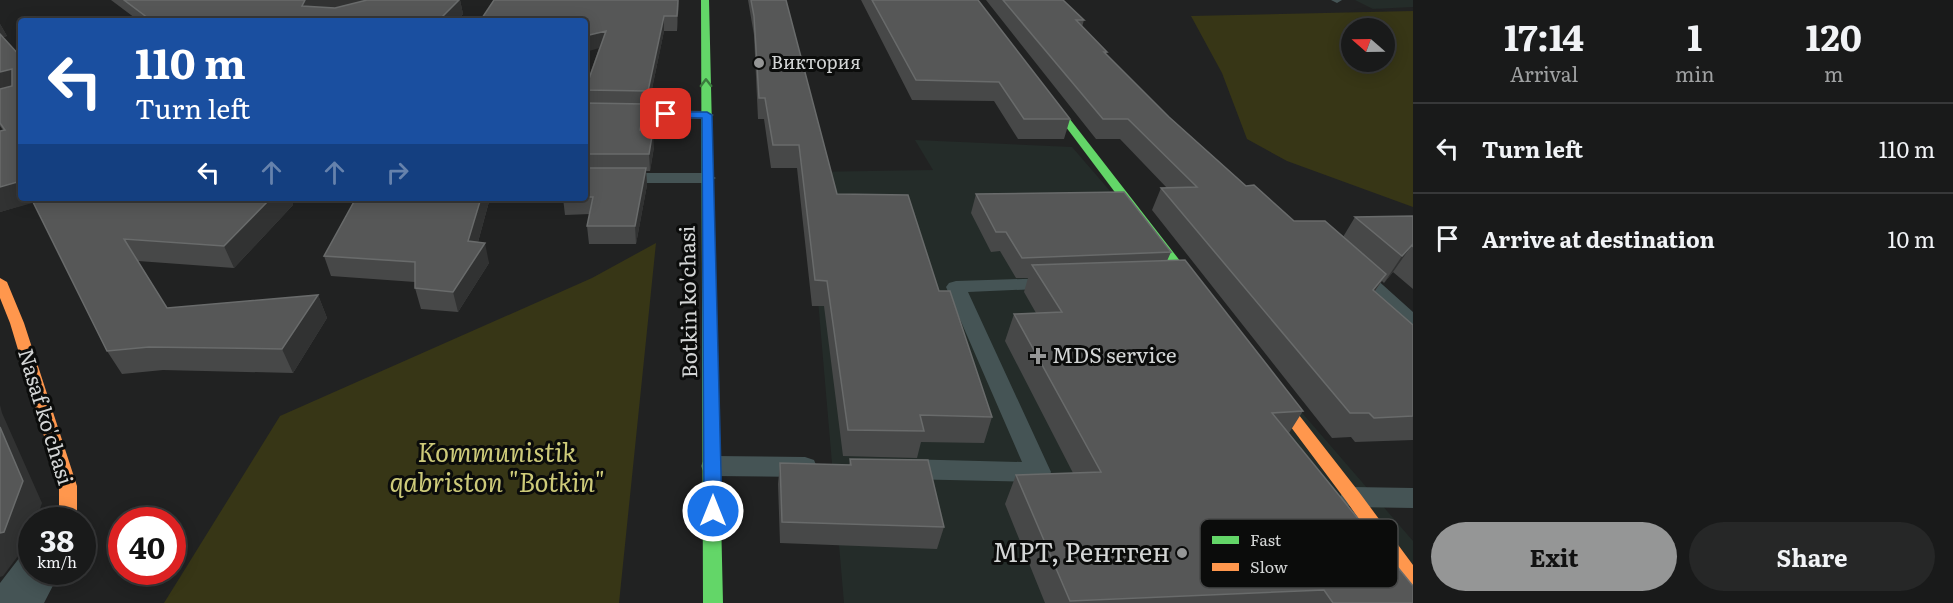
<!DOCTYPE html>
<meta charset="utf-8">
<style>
body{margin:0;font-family:Literata,serif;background:#262727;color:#f1f3f6;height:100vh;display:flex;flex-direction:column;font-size:22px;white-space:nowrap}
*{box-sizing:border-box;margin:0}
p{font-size:20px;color:#9fa1a2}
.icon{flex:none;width:33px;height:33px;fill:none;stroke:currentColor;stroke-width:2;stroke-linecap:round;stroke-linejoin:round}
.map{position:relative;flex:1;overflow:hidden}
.sheet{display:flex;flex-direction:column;background:#191a1a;width:540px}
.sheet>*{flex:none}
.hud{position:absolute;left:18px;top:18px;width:570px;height:183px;border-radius:6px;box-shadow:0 3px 15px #0003,0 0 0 2px #373839;background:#1a4fa0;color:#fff;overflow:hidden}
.needle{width:39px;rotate:290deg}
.buttons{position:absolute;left:1341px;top:18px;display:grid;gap:12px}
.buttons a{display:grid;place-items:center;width:54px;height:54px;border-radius:50%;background:#191a1a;box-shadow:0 3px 15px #0003,0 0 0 2px #373839;font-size:30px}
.speed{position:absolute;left:18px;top:507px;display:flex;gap:12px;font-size:30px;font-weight:700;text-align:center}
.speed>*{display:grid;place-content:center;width:78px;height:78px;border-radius:50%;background:#191a1a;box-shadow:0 3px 15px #0003,0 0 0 2px #373839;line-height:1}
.speed small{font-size:15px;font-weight:400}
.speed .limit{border:9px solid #d22;background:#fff;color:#111}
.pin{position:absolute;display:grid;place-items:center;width:51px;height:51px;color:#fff;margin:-26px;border-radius:12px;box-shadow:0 3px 9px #0006}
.me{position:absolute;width:66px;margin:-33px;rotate:0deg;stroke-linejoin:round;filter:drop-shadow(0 0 4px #0008)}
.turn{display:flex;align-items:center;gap:21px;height:126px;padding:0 18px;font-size:27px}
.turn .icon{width:78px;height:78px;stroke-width:2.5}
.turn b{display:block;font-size:42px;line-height:51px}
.lanes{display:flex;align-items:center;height:57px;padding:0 18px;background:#0003;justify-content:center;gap:30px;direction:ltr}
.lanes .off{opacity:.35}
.eta{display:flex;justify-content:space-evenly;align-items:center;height:102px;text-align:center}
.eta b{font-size:36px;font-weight:700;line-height:42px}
.cta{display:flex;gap:12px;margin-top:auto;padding:12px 18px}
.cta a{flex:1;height:69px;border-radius:36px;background:#959696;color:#111;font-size:24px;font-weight:700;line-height:69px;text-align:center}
.cta a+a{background:#262727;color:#f1f3f6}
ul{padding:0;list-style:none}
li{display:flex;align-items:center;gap:18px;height:90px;padding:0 18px;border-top:2px solid #373839}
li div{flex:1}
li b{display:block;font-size:22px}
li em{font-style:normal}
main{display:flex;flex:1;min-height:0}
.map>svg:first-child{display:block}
.built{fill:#242c29}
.green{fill:#373616;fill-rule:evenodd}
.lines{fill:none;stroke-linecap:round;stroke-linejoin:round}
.lane{fill:#455455;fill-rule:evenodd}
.street{fill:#455455;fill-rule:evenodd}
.fast{fill:#63d668;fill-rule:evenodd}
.slow{fill:#ff974d;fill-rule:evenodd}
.wall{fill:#474848}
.shaded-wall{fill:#313232}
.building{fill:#565757;stroke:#696b6b;stroke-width:1.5}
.oneway{stroke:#3b7b3e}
.route{fill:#1a73e8;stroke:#114b97;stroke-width:1.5}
.poi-dot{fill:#959696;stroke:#0b0c0b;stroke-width:2}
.labels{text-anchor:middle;stroke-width:6;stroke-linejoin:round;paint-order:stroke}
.far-poi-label{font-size:18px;fill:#d3d5d5;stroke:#0b0c0b;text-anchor:start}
.street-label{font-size:21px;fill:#d3d5d5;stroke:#0b0c0b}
.poi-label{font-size:21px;fill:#d3d5d5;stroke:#0b0c0b;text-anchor:start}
.near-park-label{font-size:26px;font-style:italic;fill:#cdca79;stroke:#0b0c0b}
.near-poi-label{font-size:26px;fill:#d3d5d5;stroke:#0b0c0b;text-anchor:end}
.key{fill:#0b0c0b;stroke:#474848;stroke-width:1.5}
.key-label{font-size:16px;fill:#d3d5d5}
</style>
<main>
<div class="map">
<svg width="1413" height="603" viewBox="0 0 1413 603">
<rect width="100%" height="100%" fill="#212222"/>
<path class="built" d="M 1355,0 L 1413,0 L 1413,7 L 1373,9 Z
M 915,140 L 1072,147 L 1413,541 L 1413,603 L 844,603 L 807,172 L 933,170 Z"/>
<path class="green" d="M 1413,11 L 1413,207 L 1287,161 L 1247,139 L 1222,73 L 1191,16 ZM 1384,28 L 1384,62 L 1352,62 L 1352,28 Z
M 656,243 L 619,603 L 164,603 L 280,416 L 592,278 Z"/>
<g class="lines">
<path class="lane" d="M 1331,0 L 1342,0 L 1337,3 Z
M 585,109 L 707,111 L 714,115 L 707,119 L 585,117 Z
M 585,173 L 708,173 L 716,178 L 708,183 L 585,183 Z
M 1357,266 L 1364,268 L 1413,312 L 1413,330 L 1406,328 L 1350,276 L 1348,272 L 1350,268 Z
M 1053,278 L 1060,280 L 1062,284 L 1060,288 L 968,292 L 1051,472 L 1048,479 L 1039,482 L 903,479 L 894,476 L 891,469 L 894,462 L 903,459 L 1022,462 L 946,287 L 949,283 L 956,281 Z
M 713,456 L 805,457 L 814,460 L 817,467 L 814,474 L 805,477 L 713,476 L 704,473 L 701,466 L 704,459 Z
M 1353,487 L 1413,488 L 1413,508 L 1353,507 L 1344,504 L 1340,497 L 1344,490 Z"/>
<path class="street" d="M 32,553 L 32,572 L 60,572 L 44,603 L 0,603 L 0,583 L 20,557 Z"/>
<path class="fast" d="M 701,0 L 709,0 L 723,603 L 703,603 Z
M 1042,86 L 1045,87 L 1205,293 L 1207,296 L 1205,299 L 1195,299 L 1039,91 L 1037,89 Z"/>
<path class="slow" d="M 0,278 L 7,282 L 24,323 L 77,486 L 77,520 L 59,520 L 59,486 L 10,323 L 0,298 Z
M 1269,382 L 1274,383 L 1359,492 L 1413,565 L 1413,590 L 1406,587 L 1347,502 L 1264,391 L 1261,387 L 1264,383 Z"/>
</g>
<path class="wall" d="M 111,0 L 460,0 L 463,14 L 457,21 L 139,21 Z
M 494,0 L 679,0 L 677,31 L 664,31 L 648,108 L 645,108 L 646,120 L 644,130 L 654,147 L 650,171 L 646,171 L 647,185 L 636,244 L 589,244 L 587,226 L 590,214 L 565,215 L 563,198 L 585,198 L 585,88 L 599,48 Z
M 748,0 L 786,0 L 837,194 L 939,291 L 992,417 L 984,443 L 921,442 L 917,458 L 843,456 L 824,306 L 812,306 L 797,168 L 771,168 L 764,119 L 758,119 L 754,35 Z
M 861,0 L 978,0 L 1070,119 L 1064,139 L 1018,139 L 994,101 L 912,100 Z
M 986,0 L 1063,0 L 1084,20 L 1082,27 L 1107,52 L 1106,54 L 1169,117 L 1246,186 L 1294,221 L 1343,237 L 1355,217 L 1413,216 L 1413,289 L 1393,272 L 1384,283 L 1382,281 L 1375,291 L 1413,325 L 1413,440 L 1355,442 L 1351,437 L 1332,438 L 1152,210 L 1161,188 L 1167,188 L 1120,139 L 1096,139 Z
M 0,24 L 7,36 L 3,37 L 21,198 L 291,199 L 293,205 L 234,268 L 138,261 L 167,308 L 318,295 L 327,318 L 293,373 L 163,370 L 122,374 L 107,351 L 33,202 L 0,212 L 3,130 L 0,126 Z
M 976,194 L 1171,252 L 1167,261 L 1303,411 L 1289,433 L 1413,603 L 1045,603 L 1005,504 L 1016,475 L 1073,473 L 1005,341 L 1014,314 L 1036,313 L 1024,292 L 1028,278 L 1016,278 L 1000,251 L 991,252 L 971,213 Z
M 490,198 L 478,242 L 489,263 L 458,312 L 421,309 L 415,288 L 415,282 L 331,276 L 324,256 Z
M 850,459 L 944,527 L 937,549 L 780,543 L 778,484 L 780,463 L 849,465 Z"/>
<path class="shaded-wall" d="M 305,0 L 371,0 L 310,15 L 302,6 Z
M 459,0 L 460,0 L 463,14 L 457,21 L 438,21 Z
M 678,0 L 679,0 L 677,31 L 677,16 Z
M 664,16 L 664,31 L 648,108 L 648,91 Z
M 0,24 L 7,36 L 0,38 Z
M 606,31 L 607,46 L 585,52 L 585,36 Z
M 12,69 L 21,85 L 0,93 L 0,72 Z
M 645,104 L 646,120 L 641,147 L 640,130 Z
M 653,130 L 654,147 L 650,171 L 649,154 Z
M 646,168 L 647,185 L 636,244 L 635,226 Z
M 21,181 L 21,198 L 33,198 L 36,202 L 0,212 L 0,187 Z
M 271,198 L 292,198 L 291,199 L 293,205 L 234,268 L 224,246 Z
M 481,198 L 490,198 L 473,260 L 485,243 L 489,263 L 458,312 L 453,292 Z
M 1412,245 L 1393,272 L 1384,283 L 1402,256 Z
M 1386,274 L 1370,298 L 1373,290 Z
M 318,295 L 327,318 L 293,373 L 282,349 Z
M 0,405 L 2,413 L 42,503 L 36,520 L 32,520 L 32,532 L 24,553 L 18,556 L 3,576 L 0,577 Z"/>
<path class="building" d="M 124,0 L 305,0 L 302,6 L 335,8 L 367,0 L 459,0 L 438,21 L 152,21 Z
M 494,0 L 678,0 L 677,16 L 664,16 L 648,91 L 585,90 L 606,31 L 585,36 L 585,21 L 480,21 Z
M 751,0 L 786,0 L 837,194 L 908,195 L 939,291 L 950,291 L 992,417 L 920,415 L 924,431 L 848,430 L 827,281 L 815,280 L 799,145 L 773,145 L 765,98 L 759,98 L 754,16 Z
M 872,0 L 978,0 L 1070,119 L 1024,119 L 999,82 L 916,80 Z
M 1003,0 L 1063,0 L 1084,20 L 1076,20 L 1107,52 L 1104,52 L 1169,117 L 1246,186 L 1254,185 L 1294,221 L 1325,221 L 1386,274 L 1373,290 L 1413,325 L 1413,416 L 1374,418 L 1369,413 L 1350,413 L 1161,188 L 1197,187 L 1128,119 L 1103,119 Z
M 0,34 L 21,57 L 21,181 L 0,187 L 0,131 L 5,130 L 0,123 L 0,89 L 12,86 L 12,69 L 0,72 Z
M 585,103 L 645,104 L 640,130 L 653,130 L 649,154 L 585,154 Z
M 585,168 L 646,168 L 635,226 L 587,226 L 593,197 L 585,197 Z
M 1124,192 L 1171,252 L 1022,258 L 1006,232 L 996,232 L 976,194 Z
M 31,198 L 271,198 L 224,246 L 124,239 L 167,308 L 318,295 L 282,349 L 149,347 L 107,351 Z
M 356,198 L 481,198 L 468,241 L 485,243 L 453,292 L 415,288 L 415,262 L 324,256 Z
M 1413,216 L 1413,247 L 1412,245 L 1402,256 L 1355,217 Z
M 1185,260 L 1303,411 L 1272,413 L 1413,586 L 1413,603 L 1333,603 L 1324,590 L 1070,601 L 1016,475 L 1101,472 L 1014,314 L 1062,312 L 1032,265 Z
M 0,427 L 23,481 L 4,532 L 0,533 Z
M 850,459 L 928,460 L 944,527 L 782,522 L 780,463 L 851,465 Z"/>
<defs><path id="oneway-chevron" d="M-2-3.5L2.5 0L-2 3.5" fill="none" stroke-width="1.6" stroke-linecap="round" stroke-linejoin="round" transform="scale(1.5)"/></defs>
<use class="oneway" href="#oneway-chevron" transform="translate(706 83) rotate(-91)"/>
<path class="route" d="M 663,112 L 707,112 L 712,115 L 722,511 L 719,517 L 713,519 L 706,517 L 704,511 L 702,118 L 666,117 L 663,116 Z"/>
<g class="poi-dot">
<circle cx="759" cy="63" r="6"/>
<path d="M1035 347h6v6h6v6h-6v6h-6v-6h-6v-6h6z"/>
<circle cx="1182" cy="553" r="6"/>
</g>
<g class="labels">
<g class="far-poi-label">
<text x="771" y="69">Виктория</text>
</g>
<g class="street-label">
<text transform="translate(689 302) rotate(-91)" y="7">Botkin ko'chasi</text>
<text transform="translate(45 417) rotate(73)" y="7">Nasaf ko'chasi</text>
</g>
<g class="poi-label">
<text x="1052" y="363">MDS service</text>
</g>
<g class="near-park-label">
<text x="497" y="462">Kommunistik<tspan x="497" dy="30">qabriston "Botkin"</tspan></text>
</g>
<g class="near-poi-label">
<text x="1170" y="562">МРТ, Рентген</text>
</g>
</g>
<rect x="1200" y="519" width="198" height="69" rx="9" class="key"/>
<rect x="1212" y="536" width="27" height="8" fill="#63d668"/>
<rect x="1212" y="563" width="27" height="8" fill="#ff974d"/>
<g class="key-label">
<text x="1250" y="546">Fast</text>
<text x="1250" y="573">Slow</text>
</g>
</svg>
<div class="buttons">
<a><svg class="needle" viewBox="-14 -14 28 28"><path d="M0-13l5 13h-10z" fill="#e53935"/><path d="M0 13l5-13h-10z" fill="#9fa1a2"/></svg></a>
</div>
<div class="speed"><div>38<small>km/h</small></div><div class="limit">40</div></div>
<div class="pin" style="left:666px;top:114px;background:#d93025"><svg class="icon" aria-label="arrive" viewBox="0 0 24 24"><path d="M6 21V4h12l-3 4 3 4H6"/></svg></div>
<svg class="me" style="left:713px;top:511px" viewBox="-20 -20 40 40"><circle r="17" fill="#1a73e8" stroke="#fff" stroke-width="3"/><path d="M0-11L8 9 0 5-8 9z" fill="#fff"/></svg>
<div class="hud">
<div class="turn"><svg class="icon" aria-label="left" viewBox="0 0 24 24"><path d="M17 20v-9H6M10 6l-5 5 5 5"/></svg><div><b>110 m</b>Turn left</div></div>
<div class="lanes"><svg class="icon" aria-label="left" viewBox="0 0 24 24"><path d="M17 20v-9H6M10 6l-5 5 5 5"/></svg><svg class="icon off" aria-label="ahead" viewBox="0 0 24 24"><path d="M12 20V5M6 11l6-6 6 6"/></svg><svg class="icon off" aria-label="ahead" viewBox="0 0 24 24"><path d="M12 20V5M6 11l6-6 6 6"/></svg><svg class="icon off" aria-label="right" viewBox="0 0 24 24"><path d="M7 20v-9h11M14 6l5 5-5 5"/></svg></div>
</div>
</div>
<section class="sheet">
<div class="eta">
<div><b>17:14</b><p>Arrival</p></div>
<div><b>1</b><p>min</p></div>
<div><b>120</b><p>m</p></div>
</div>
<ul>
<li><svg class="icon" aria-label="left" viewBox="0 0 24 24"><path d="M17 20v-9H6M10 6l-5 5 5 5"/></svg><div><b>Turn left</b></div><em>110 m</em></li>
<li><svg class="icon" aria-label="arrive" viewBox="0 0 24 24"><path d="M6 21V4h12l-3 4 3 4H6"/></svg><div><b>Arrive at destination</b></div><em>10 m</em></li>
</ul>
<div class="cta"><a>Exit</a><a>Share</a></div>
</section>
</main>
